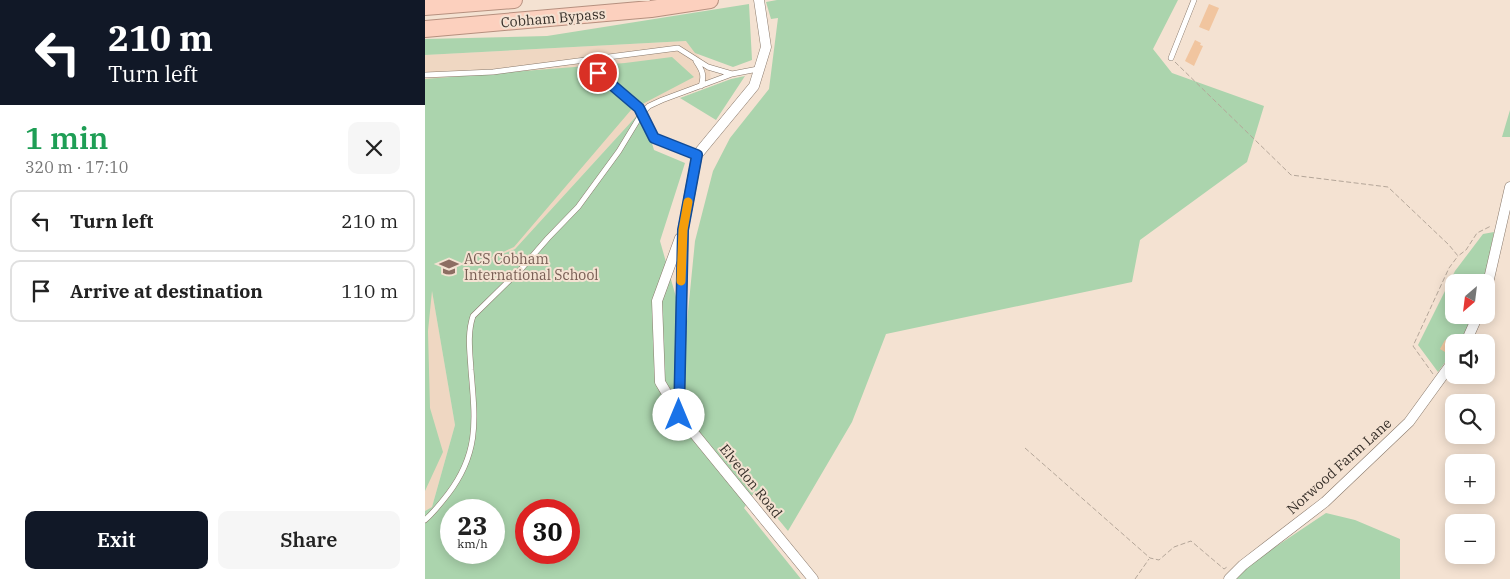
<!DOCTYPE html>
<meta charset="utf-8">
<style>
body{margin:0;font-family:"IBM Plex Serif",serif;background:#f6f6f6;color:#222;height:100vh;display:flex;flex-direction:column;font-size:19px;white-space:nowrap}
*{box-sizing:border-box;margin:0}
p{font-size:16px;color:#767676}
.icon{flex:none;width:28px;height:28px;fill:none;stroke:currentColor;stroke-width:2;stroke-linecap:round;stroke-linejoin:round}
.map{position:relative;flex:1;overflow:hidden}
.sheet{display:flex;flex-direction:column;background:#fff;width:425px}
.sheet>*{flex:none}
.hud{background:#111827;color:#fff;overflow:hidden}
.needle{width:32px;rotate:208deg}
.controls{position:absolute;left:1020px;top:274px;display:grid;gap:10px}
.controls a{display:grid;place-items:center;width:50px;height:50px;border-radius:10px;background:#fff;box-shadow:0 2px 12px #0003;font-size:25px}
.speed{position:absolute;left:15px;top:499px;display:flex;gap:10px;font-size:25px;font-weight:700;text-align:center}
.speed>*{display:grid;place-content:center;width:65px;height:65px;border-radius:50%;background:#fff;box-shadow:0 2px 12px #0003;line-height:1}
.speed small{font-size:12px;font-weight:400}
.speed .limit{border:8px solid #d22;background:#fff;color:#111}
.pin{position:absolute;display:grid;place-items:center;width:42px;height:42px;color:#fff;margin:-21px;border:2px solid #fff;border-radius:50%;box-shadow:0 1px 5px #0007}
.me{position:absolute;width:55px;margin:-28px;rotate:0deg;stroke-linejoin:round;filter:drop-shadow(0 0 4px #0008)}
.turn{display:flex;align-items:center;gap:18px;height:105px;padding:0 25px;font-size:22px}
.turn .icon{width:65px;height:65px;stroke-width:2.5}
.turn b{display:block;font-size:35px;line-height:42px}
.round{display:grid;place-items:center;flex:none;width:52px;height:52px;border-radius:10px;background:#f6f6f6}
.overview{display:flex;align-items:center;justify-content:space-between;height:85px;padding:0 25px}
h1{font-size:30px;font-weight:600;line-height:38px;color:#1e9e55}
.action{display:flex;gap:10px;margin-top:auto;padding:10px 25px}
.action a{flex:1;height:58px;border-radius:10px;background:#111827;color:#fff;font-size:20px;font-weight:600;line-height:58px;text-align:center}
.action a+a{background:#f6f6f6;color:#222}
ul{padding:0;list-style:none}
li{display:flex;align-items:center;gap:15px;height:62px;margin:0 10px 8px;padding:0 15px;border:2px solid #e0e0e0;border-radius:10px}
li div{flex:1}
li b{display:block;font-size:19px}
li em{font-style:normal}
main{display:flex;flex:1;min-height:0}
.map>svg:first-child{display:block}
.built{fill:#efd7c2}
.green{fill:#abd4ad;fill-rule:evenodd}
.building{fill:#f1c59f}
.lines{fill:none;stroke-linecap:round;stroke-linejoin:round}
.service-casing{stroke:#89796b;stroke-width:6}
.minor-casing{stroke:#89796b;stroke-width:11}
.trunk-casing{stroke:#b6907f;stroke-width:18}
.path{stroke:#b4a699;stroke-width:1;stroke-dasharray:5 2.5;stroke-linecap:butt}
.service{stroke:#fff;stroke-width:5}
.minor{stroke:#fff;stroke-width:10}
.trunk{stroke:#fcd0be;stroke-width:16}
.route-casing{stroke:#114b97;stroke-width:12}
.route{stroke:#1a73e8;stroke-width:9}
.slow{stroke:#f59e0b;stroke-width:9}
.labels{text-anchor:middle;stroke-width:4;stroke-linejoin:round;paint-order:stroke}
.street-label{font-size:14px;fill:#362f29;stroke:#f4e2d2}
.education-label{font-size:14px;fill:#785e54;stroke:#f4e2d2;text-anchor:start}
</style>
<main>
<section class="sheet">
<div class="hud">
<div class="turn"><svg class="icon" aria-label="left" viewBox="0 0 24 24"><path d="M17 20v-9H6M10 6l-5 5 5 5"/></svg><div><b>210 m</b>Turn left</div></div>
</div>
<div class="overview"><div><h1>1 min</h1><p>320 m · 17:10</p></div><a class="round"><svg class="icon" aria-label="close" viewBox="0 0 24 24"><path d="M6 6l12 12M18 6L6 18"/></svg></a></div>
<ul>
<li><svg class="icon" aria-label="left" viewBox="0 0 24 24"><path d="M17 20v-9H6M10 6l-5 5 5 5"/></svg><div><b>Turn left</b></div><em>210 m</em></li>
<li><svg class="icon" aria-label="arrive" viewBox="0 0 24 24"><path d="M6 21V4h12l-3 4 3 4H6"/></svg><div><b>Arrive at destination</b></div><em>110 m</em></li>
</ul>
<div class="action"><a>Exit</a><a>Share</a></div>
</section>
<div class="map">
<svg width="1085" height="579" viewBox="0 0 1085 579">
<rect width="100%" height="100%" fill="#f4e2d2"/>
<path class="built" d="M 262,41 L 285,70 L 286,85 L 217,110 L 90,249 L 6,285 L 30,425 L 7,507 L 0,511 L 0,55 Z"/>
<path class="green" d="M 352,0 L 753,0 L 728,49 L 747,73 L 839,106 L 822,162 L 715,240 L 707,282 L 461,334 L 427,422 L 363,531 L 330,491 L 319,508 L 376,579 L 0,579 L 0,511 L 7,507 L 30,425 L 7,291 L 3,331 L 5,408 L 18,452 L 0,491 L 0,79 L 200,63 L 247,57 L 269,77 L 206,110 L 89,247 L 44,268 L 90,249 L 217,110 L 229,150 L 260,163 L 235,241 L 261,332 L 270,241 L 288,171 L 305,138 L 344,89 L 353,18 L 346,19 L 341,2 ZM 26,510 L 69,510 L 69,552 L 26,552 ZM 101,510 L 144,510 L 144,552 L 101,552 Z
M 324,4 L 327,60 L 308,67 L 270,53 L 261,41 L 0,55 L 0,39 L 122,36 Z
M 320,76 L 291,120 L 255,98 L 306,79 Z
M 1085,110 L 1085,137 L 1077,137 Z
M 1069,232 L 1059,282 L 1029,282 L 1029,315 L 1047,315 L 1039,337 L 1034,342 L 1029,342 L 1029,350 L 1013,372 L 993,345 L 1030,271 L 1058,234 Z
M 901,513 L 930,520 L 975,539 L 975,579 L 809,579 L 819,568 Z"/>
<path class="building" d="M 784,4 L 794,8 L 784,31 L 774,27 Z
M 770,40 L 776,43 L 775,45 L 778,46 L 769,66 L 760,61 Z
M 1020,340 L 1029,346 L 1025,355 L 1015,349 Z"/>
<g class="lines">
<g class="service-casing">
<path id="service" d="M 746,58 L 769,0
M 159,61 L 214,108 L 229,138 L 272,155
M 271,61 C 277,70 280,75 276,86
M 0,75 L 68,72 L 253,48 L 283,67 L 307,74 L 333,69
M 0,520 C 9,512 16,503 23,494 C 55,452 50,419 46,370 C 45,352 42,334 48,316 L 97,268 L 123,238 L 153,207 L 194,151 L 217,113 L 224,106 L 237,100 L 307,74"/>
</g>
<g class="minor-casing">
<path id="minor" d="M 334,0 L 341,47 L 329,86 L 272,155 L 258,230 L 254,415 L 388,579
M 1061,292 L 1085,187
M 1041,342 L 1053,315
M 254,414 L 235,382 L 232,301 L 255,238
M 804,579 L 818,565 L 900,502 L 984,422 L 1029,360"/>
</g>
<g class="trunk-casing">
<path id="trunk" d="M 0,7 L 89,0
M 0,29 L 226,9 L 285,0"/>
</g>
<path class="path" d="M 750,62 L 866,175 L 963,187 L 1024,245 L 1033,256 L 1041,250 L 1052,233 L 1066,226
M 1008,374 L 988,346 L 1024,268 L 1033,256
M 600,448 L 725,558 L 734,560 L 749,547 L 766,541 L 799,569 L 802,567
M 710,579 L 724,559"/>
<use href="#service" class="service"/>
<use href="#minor" class="minor"/>
<use href="#trunk" class="trunk"/>
</g>
<g class="lines">
<g class="route-casing">
<path id="route" d="M 173,73 L 214,108 L 229,138 L 272,155 L 258,230 L 254,415"/>
</g>
<use href="#route" class="route"/>
<path class="slow" d="M 256,281 L 258,230 L 263,202"/>
</g>
<defs>
<g id="school-bare" transform="scale(1.5)"><path d="M0-5L7-2L0 1L-7-2ZM-4 1L0 2.5L4 1V4Q0 6-4 4Z" fill="#8d6e63" stroke="#f4e2d2" stroke-width="2.5" paint-order="stroke"/></g>
</defs>
<g fill-rule="evenodd">
<use href="#school-bare" x="24" y="267"/>
</g>
<g class="labels">
<g class="street-label">
<text transform="translate(128 18) rotate(-5)" y="5">Cobham Bypass</text>
<text transform="translate(914 466) rotate(-42)" y="5">Norwood Farm Lane</text>
<text transform="translate(326 481) rotate(51)" y="5">Elvedon Road</text>
</g>
<g class="education-label">
<text x="39" y="264">ACS Cobham<tspan x="39" dy="16">International School</tspan></text>
</g>
</g>
</svg>
<div class="controls">
<a><svg class="needle" viewBox="-14 -14 28 28"><path d="M0-13l5 13h-10z" fill="#e53935"/><path d="M0 13l5-13h-10z" fill="#767676"/></svg></a>
<a><svg class="icon" aria-label="sound" viewBox="0 0 24 24"><path d="M4 9h4l5-4v14l-5-4H4zM17 9q2 3 0 6"/></svg></a>
<a><svg class="icon" aria-label="search" viewBox="0 0 24 24"><circle cx="10" cy="10" r="6"/><path d="M15 15l6 6"/></svg></a>
<a>+</a>
<a>−</a>
</div>
<div class="speed"><div>23<small>km/h</small></div><div class="limit">30</div></div>
<div class="pin" style="left:173px;top:73px;background:#d93025"><svg class="icon" aria-label="arrive" viewBox="0 0 24 24"><path d="M6 21V4h12l-3 4 3 4H6"/></svg></div>
<svg class="me" style="left:254px;top:415px" viewBox="-20 -20 40 40"><circle r="19" fill="#fff"/><path d="M0-13L10 11 0 6-10 11z" fill="#1a73e8"/></svg>
</div>
</main>
